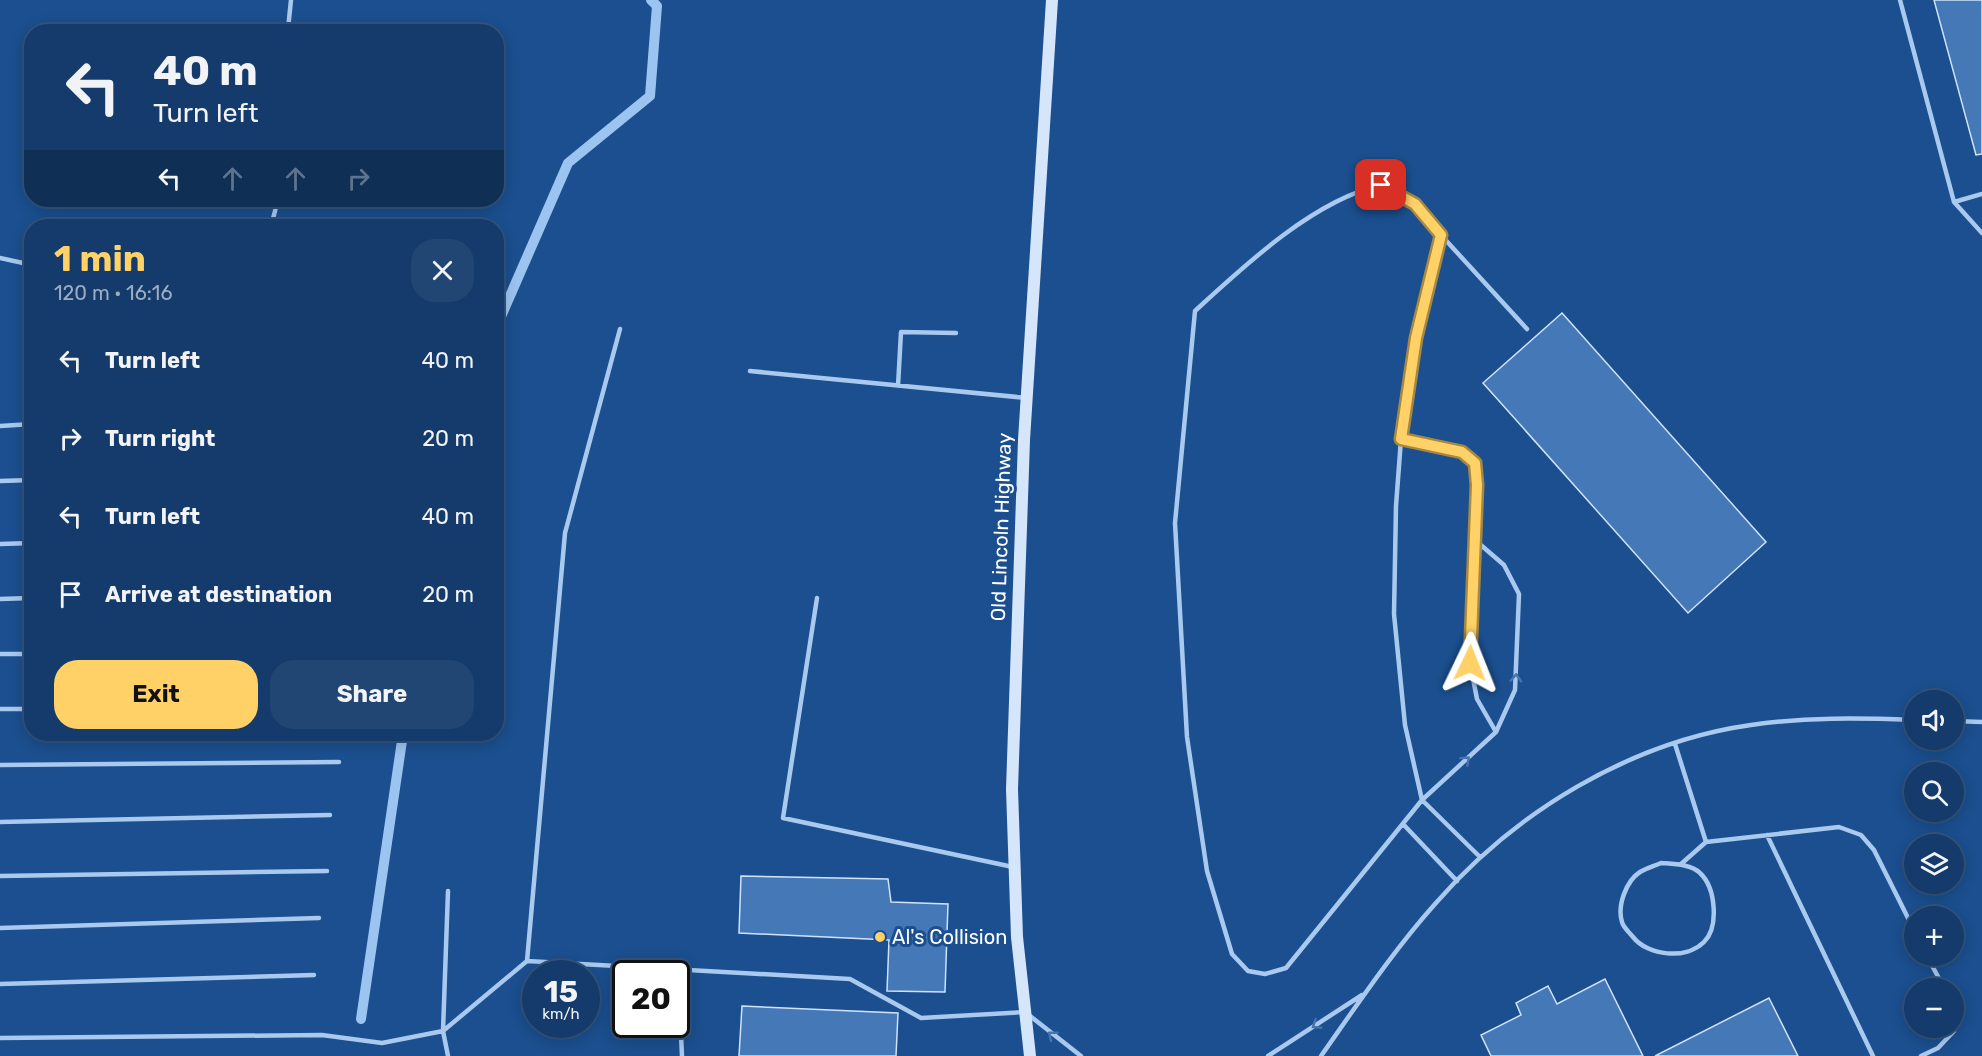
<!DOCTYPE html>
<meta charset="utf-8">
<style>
body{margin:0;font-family:Rubik,sans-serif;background:#214673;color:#f1f3f6;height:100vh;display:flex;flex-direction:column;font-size:22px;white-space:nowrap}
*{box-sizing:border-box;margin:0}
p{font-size:20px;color:#9dadc1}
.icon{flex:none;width:33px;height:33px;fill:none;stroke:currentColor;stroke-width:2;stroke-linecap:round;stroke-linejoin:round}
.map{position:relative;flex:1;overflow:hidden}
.side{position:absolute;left:24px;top:219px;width:480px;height:522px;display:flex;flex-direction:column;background:#143b6b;border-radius:24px;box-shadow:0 3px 15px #0003,0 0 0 2px #33557e}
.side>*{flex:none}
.top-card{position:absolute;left:24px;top:24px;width:480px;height:183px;border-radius:24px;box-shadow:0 3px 15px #0003,0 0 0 2px #33557e;background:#143b6b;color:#f1f3f6;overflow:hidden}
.fabs{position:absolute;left:1904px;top:690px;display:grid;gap:12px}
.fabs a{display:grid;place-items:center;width:60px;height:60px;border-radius:50%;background:#143b6b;box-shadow:0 3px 15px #0003,0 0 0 2px #33557e;font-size:30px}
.speed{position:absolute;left:522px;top:960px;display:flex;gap:12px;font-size:30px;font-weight:700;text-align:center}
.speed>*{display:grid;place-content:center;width:78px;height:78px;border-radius:50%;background:#143b6b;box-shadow:0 3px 15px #0003,0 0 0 2px #33557e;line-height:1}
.speed small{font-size:15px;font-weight:400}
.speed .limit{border:3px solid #111;border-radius:9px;background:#fff;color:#111}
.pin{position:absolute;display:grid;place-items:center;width:51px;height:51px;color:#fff;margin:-26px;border-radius:12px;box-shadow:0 3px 9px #0006}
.me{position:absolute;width:66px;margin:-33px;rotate:2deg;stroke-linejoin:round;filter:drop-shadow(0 0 4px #0008)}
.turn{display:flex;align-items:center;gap:21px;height:126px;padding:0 30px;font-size:27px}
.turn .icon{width:78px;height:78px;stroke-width:2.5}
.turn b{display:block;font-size:42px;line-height:51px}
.lanes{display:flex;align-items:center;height:57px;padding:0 30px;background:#0003;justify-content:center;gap:30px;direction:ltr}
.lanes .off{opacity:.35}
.round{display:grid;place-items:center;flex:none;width:63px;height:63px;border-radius:24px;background:#214673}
.summary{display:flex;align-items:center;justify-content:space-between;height:102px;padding:0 30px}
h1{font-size:36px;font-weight:700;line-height:45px;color:#ffd166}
.cta{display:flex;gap:12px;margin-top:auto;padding:12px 30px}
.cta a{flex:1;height:69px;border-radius:24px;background:#ffd166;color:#111;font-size:24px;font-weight:700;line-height:69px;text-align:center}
.cta a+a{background:#214673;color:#f1f3f6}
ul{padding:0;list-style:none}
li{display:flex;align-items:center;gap:18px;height:78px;padding:0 30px}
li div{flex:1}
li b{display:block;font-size:22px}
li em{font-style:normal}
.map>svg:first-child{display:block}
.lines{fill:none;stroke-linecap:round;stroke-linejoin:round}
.stream{stroke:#9cc4f0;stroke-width:10}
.building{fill:#4478b7;stroke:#cfe3fa;stroke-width:1.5}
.lane{stroke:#a9c9ee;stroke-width:4.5}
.secondary{stroke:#d6e6fa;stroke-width:12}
.oneway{stroke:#4674ac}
.route-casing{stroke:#a68842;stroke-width:15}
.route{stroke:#ffd166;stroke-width:10}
.poi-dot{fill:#ffd166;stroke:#1b4f8f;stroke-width:2}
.labels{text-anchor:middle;stroke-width:6;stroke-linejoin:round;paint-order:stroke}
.street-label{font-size:20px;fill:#fff;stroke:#1b4f8f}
.poi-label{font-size:20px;fill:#fff;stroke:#1b4f8f;text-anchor:start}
</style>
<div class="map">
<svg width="1982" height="1056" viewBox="0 0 1982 1056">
<rect width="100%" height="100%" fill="#1b4f8f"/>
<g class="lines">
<path class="stream" d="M 496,328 L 568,163 L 650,96 L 657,6 L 651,0
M 361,1019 L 403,734"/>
</g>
<path class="building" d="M 1934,0 L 1982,0 L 1982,154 L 1976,155 Z
M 1562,313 L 1766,542 L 1688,613 L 1483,383 Z
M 741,876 L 888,879 L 891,902 L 948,904 L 945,992 L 887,991 L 889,940 L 739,933 Z
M 1605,979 L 1643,1056 L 1491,1056 L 1481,1035 L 1521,1015 L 1516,1003 L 1548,986 L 1557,1004 Z
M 1769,998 L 1798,1056 L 1655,1056 Z
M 742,1006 L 898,1013 L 896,1056 L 739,1056 Z"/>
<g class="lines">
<path class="lane" d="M 1900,0 L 1954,202 L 1982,194
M 291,32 L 288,29 L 291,0
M 1954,202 L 1982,233
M 271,226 L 278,200
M 1441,235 L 1527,329
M 0,258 L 32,265
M 750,371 L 1027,398
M 898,386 L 901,332 L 956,333
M 0,426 L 32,424
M 1401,439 L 1462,452 L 1475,463 L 1477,485 L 1470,663 L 1477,699 L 1496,732 L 1422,800 L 1286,968 L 1265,974 L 1248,971 L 1232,954 L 1207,871 L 1187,737 L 1175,523 L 1195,311 C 1245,265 1314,200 1381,185 L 1415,204 L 1441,235 L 1416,338 L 1401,439 L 1396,506 L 1394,614 L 1405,725 L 1422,800 L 1480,857
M 0,481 L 32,480
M 1475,540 L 1504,565 L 1519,594 L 1515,690 L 1496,732
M 0,544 L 32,543
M 817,598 L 783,818 L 1013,867
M 0,599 L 32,598
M 0,654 L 32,654
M 0,709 L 32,709
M 1953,721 L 1982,722
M 1675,744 L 1706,842 L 1839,827 L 1861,835 L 1874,850 L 1914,930
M 0,765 L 339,762
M 0,822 L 330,815
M 1403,824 L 1457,881
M 1767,835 L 1873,1056
M 1661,863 C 1673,864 1691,864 1700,873 C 1716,888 1719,927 1704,942 C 1686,960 1648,956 1633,937 C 1629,932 1623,927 1622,922 C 1617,906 1626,881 1640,872 C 1646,868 1654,866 1661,863 Z
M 1681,864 L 1706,842
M 0,876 L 327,871
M 0,928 L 319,918
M 1927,956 L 1944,988
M 527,961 L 565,533 L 620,329
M 678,970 L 682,1056
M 0,984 L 314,975
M 0,1038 L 322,1035 L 382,1043 L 443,1031 L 527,961 L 850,979 L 921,1018 L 1025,1012 L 1081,1056
M 448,1056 L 443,1031 L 448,891
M 1268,1056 L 1362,995
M 1321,1056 C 1357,1005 1393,951 1435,904 C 1515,812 1630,742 1751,725 C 1806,717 1859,718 1914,720
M 1921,1056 L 1938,1048 L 1954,1031 L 1953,1007"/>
<path class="secondary" d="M 1030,1056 L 1017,937 L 1012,789 L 1024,440 L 1052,0"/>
</g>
<defs><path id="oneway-chevron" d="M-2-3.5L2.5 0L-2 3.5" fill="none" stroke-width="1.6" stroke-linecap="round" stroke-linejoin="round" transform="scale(1.5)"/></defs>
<g class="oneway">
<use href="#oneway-chevron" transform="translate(1516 678) rotate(-87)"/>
<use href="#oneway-chevron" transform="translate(1466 760) rotate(-42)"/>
<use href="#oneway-chevron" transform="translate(1316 1025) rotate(147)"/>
<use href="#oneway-chevron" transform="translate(1052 1035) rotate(-141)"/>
</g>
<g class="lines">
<g class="route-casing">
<path id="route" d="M 1381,185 L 1415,204 L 1441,235 L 1416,338 L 1401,439 L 1462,452 L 1475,463 L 1477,485 L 1470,663"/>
</g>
<use href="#route" class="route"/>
</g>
<circle class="poi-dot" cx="880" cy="937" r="6"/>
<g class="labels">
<g class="street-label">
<text transform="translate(1001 527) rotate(-88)" y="7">Old Lincoln Highway</text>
</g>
<g class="poi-label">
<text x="892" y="944">Al's Collision</text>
</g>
</g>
</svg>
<div class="fabs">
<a><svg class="icon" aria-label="sound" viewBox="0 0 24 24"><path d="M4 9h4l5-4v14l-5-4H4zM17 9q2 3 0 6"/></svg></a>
<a><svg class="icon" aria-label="search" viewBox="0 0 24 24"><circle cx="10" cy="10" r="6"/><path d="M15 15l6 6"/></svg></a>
<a><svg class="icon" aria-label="layers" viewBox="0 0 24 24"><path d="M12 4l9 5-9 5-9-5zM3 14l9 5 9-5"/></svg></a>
<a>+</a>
<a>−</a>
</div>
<div class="speed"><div>15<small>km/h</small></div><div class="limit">20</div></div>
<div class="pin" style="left:1381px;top:185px;background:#d93025"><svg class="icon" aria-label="arrive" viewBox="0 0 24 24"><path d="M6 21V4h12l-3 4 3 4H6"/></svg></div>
<svg class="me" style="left:1470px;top:663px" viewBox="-20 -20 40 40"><path d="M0-17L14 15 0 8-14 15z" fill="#ffd166" stroke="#fff" stroke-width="4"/></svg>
<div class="top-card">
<div class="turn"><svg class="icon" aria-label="left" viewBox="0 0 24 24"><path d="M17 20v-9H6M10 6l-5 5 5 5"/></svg><div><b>40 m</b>Turn left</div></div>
<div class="lanes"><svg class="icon" aria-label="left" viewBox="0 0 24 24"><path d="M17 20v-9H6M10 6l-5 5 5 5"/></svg><svg class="icon off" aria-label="ahead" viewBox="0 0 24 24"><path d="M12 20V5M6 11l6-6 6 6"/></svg><svg class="icon off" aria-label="ahead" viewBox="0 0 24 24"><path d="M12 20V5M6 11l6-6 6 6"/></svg><svg class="icon off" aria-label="right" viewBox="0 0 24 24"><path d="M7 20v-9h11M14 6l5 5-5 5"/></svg></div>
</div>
<section class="side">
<div class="summary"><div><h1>1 min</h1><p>120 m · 16:16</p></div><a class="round"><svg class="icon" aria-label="close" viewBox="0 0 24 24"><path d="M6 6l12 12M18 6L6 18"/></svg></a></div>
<ul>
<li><svg class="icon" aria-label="left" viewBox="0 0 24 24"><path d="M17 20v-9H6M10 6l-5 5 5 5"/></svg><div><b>Turn left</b></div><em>40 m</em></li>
<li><svg class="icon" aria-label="right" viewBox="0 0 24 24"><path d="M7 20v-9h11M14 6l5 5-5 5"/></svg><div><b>Turn right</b></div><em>20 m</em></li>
<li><svg class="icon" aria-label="left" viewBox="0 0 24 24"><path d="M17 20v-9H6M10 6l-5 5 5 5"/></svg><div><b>Turn left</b></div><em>40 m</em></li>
<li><svg class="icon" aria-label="arrive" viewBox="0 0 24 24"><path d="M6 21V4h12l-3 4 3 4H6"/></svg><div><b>Arrive at destination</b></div><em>20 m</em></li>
</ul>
<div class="cta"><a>Exit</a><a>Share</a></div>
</section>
</div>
